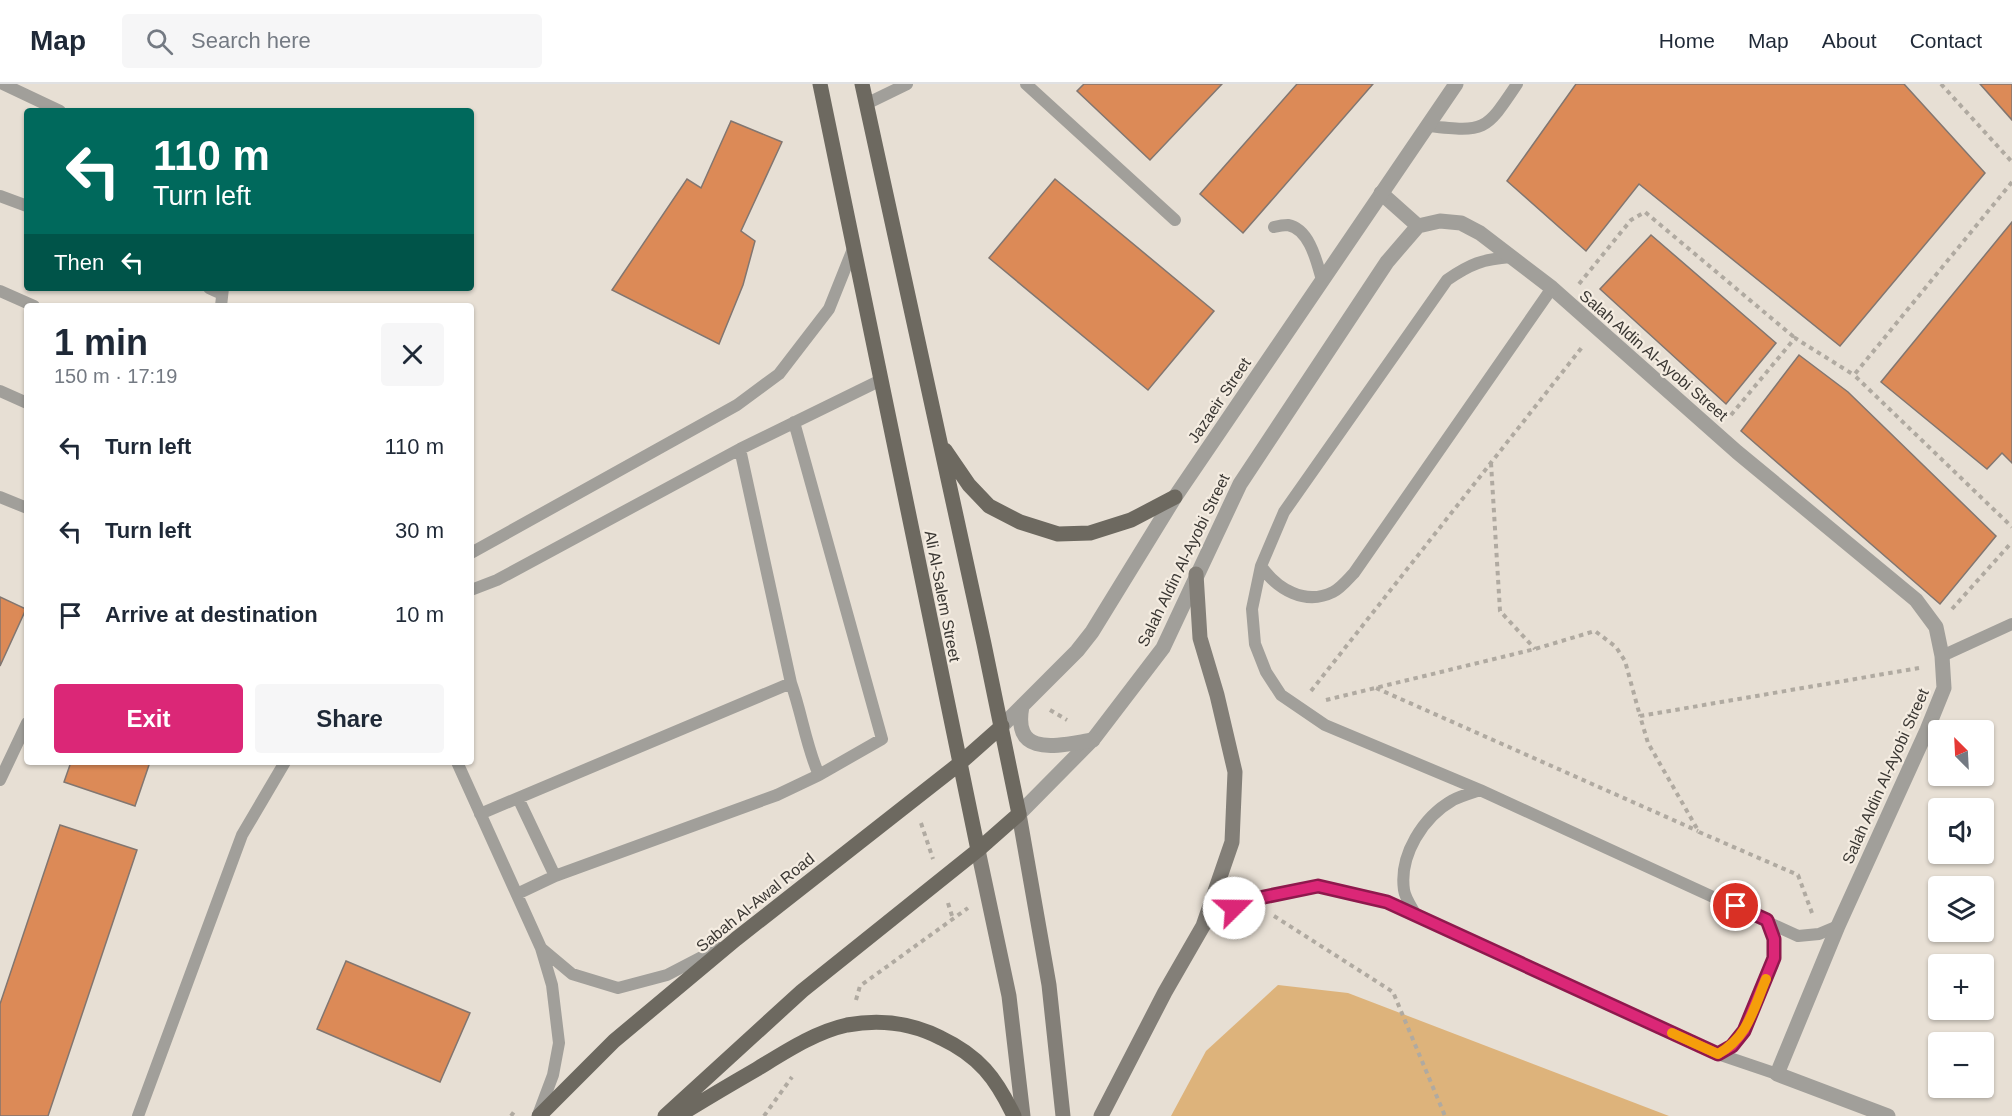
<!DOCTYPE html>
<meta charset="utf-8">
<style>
body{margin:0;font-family:Arial,sans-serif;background:#f6f6f7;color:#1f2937;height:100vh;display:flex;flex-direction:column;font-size:22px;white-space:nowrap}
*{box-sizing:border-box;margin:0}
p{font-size:20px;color:#747a83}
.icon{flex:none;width:33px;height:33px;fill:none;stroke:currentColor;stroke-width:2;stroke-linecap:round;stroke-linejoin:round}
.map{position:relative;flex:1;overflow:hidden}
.details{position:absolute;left:24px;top:219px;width:450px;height:462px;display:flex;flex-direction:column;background:#fff;border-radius:6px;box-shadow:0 2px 4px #0004}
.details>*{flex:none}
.hud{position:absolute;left:24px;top:24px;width:450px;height:183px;border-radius:6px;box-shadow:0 2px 4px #0004;background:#00695c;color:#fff;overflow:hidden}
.needle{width:39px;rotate:336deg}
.tools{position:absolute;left:1928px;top:636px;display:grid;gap:12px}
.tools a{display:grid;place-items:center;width:66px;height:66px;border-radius:6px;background:#fff;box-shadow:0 2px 4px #0004;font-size:30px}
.pin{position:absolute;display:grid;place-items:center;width:51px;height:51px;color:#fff;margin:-26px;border:3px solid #fff;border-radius:50%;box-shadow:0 2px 6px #0007}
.me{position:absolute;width:66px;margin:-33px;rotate:68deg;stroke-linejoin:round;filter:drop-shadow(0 0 4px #0008)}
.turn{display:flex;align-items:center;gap:21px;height:126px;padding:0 30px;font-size:27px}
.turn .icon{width:78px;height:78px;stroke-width:2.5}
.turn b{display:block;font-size:42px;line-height:51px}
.then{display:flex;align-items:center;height:57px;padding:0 30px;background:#0003;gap:12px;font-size:22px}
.round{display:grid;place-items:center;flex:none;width:63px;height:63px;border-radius:6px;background:#f6f6f7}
.overview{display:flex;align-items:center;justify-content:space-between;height:102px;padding:0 30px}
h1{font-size:36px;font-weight:600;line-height:45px}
.primary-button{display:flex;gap:12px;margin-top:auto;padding:12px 30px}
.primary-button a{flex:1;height:69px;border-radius:6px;background:#db2777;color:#fff;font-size:24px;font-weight:600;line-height:69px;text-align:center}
.primary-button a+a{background:#f6f6f7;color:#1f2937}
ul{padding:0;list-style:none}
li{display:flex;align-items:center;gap:18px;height:84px;padding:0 30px}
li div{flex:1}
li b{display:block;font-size:22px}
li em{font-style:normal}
header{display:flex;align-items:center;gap:36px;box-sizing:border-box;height:84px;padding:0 30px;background:#fff;border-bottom:2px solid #e0e1e3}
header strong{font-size:28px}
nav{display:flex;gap:33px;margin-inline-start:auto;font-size:21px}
.search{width:420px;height:54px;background:#f6f6f7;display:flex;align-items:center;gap:15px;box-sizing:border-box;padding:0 21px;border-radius:6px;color:#747a83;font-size:22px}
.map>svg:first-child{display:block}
.green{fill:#ddb37b}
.building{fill:#dc8a57;stroke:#827670;stroke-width:1.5}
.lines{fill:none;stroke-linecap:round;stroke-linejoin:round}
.path{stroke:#b0aaa1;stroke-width:4;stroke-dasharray:4.5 4.5;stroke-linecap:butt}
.service{stroke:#a19f9a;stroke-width:12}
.minor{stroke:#a19f9a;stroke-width:15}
.tertiary{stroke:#a19f9a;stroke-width:15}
.secondary{stroke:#837f78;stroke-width:15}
.primary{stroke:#6d6960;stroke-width:15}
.route-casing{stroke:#8e194d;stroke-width:15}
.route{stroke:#db2777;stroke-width:10}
.slow{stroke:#f59e0b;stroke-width:10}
.labels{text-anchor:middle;stroke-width:4.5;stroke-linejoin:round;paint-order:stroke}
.street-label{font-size:16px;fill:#3a3733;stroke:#f4ece1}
</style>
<header>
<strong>Map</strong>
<div class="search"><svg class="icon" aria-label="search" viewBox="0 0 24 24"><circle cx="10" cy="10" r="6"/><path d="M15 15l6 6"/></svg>Search here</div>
<nav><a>Home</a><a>Map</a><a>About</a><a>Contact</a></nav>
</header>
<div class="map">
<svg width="2012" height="1032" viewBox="0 0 2012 1032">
<rect width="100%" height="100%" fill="#e7dfd4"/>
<path class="green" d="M 1278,901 L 1348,909 L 1669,1032 L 1171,1032 L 1206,967 Z"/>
<path class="building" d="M 1084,0 L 1222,0 L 1150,76 L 1077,7 Z
M 1297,0 L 1373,0 L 1243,149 L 1200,110 Z
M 1576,0 L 1904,0 L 1985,89 L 1840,262 L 1639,100 L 1586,167 L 1507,97 Z
M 1980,0 L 2012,0 L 2012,36 Z
M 731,37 L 782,58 L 741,147 L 755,157 L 743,201 L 719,260 L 612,206 L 687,95 L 701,104 Z
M 1055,95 L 1214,227 L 1148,306 L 989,174 Z
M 2012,138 L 2012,379 L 2002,369 L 1987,385 L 1881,298 Z
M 1651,151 L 1776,259 L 1726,320 L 1600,205 Z
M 1799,271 L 1848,308 L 1996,452 L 1940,520 L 1741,347 Z
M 0,513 L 26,525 L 0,582 Z
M 71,678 L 150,678 L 135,722 L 64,698 Z
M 60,741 L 137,766 L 48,1032 L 0,1032 L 0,920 Z
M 346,877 L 470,929 L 440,998 L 317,945 Z"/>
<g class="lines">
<path class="path" d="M 1941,0 L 2012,78
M 2012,98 L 1854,291 L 2012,443
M 1579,200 L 1631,136 L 1645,128 L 1795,254
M 1731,331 L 1795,254 L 1854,291
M 1491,379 L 1500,527 L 1535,565
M 1952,525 L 2012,458
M 1376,604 L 1698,747
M 1311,607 L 1583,262
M 1326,616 L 1535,565 L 1595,547 L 1616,563 L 1625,577 L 1640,632
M 1050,626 L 1067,636
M 921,739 L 933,775
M 948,819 L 953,835
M 1812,829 L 1798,791 L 1699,748 L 1648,659 L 1640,632 L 1919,584
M 1274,832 L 1393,908 L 1445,1032
M 856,916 L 860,902 L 968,824
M 511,1032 L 516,1025
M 764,1032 L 792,993"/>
<path class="service" d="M 3,0 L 60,27
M 1026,0 L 1175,136
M 866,20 L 907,0
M 1428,42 C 1485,48 1485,48 1517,0
M 0,112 L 27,122
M 1274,143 C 1278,142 1284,141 1288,141 C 1310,145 1317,179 1322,196
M 1511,173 C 1483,175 1470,180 1447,196 L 1284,428 L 1261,482 L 1252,525 L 1255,560 L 1266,588 L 1281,611 L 1325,641 L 1480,706 L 1798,852 L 1819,850 L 1838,842
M 209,204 L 222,210
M 0,207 L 34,222
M 221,222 L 223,204
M 0,307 L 27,319
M 794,338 L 882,655 L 819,691
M 0,413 L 27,424
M 471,469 L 737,321 L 779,290 L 829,225 L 853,165
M 1261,482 C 1277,505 1305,522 1333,508 C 1341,504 1348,495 1354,489 L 1552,204
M 471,506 L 497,496 L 740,365 L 881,296
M 1942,572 L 2012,540
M 457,678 L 541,864 L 552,901 L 559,959 L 553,991 L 538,1031
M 0,696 L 27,639
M 518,714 L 555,792
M 480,730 L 791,599
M 517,810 L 555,792 L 777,711 L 819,691 C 806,662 802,630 791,599 L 740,365
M 1416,831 C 1412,824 1405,814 1404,806 C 1399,771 1423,733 1453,716 C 1461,712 1471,709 1480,706
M 1203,842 L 1249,815 L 1318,802 L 1387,818 L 1718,970 L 1777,990
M 541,864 L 572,890 L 618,904 L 667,891 L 719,864
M 1718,970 L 1732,962 L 1745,947 L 1774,874 L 1774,855 L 1767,836
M 138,1032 L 242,751 L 285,678"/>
<path class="minor" d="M 1381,109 L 1418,142
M 1019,730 L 1095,653 L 1163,564 L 1240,400 L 1387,178 L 1418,142 L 1440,137 L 1461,139 L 1480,149 L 1552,204 L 1737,368 L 1916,516 L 1936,543 L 1942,572 L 1944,604 L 1927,646 L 1838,842 L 1777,990 L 1888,1032"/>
<path class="tertiary" d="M 1022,622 C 1012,675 1059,661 1093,656
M 1002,642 L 1077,567 L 1092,548 L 1175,413 L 1456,0"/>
<path class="secondary" d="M 1019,730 L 1049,901 L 1063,1032
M 978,766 L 1009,912 L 1023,1032
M 1101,1032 L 1165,908 L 1203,842 L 1232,758 L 1235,688 L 1217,611 L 1200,554 L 1196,490"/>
<path class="primary" d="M 820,0 L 978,766
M 945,366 L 969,401 L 989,422 L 1020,438 L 1058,450 L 1090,449 L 1131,436 L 1175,413
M 539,1032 L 614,957 L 736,855 L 959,680 L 1002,642
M 665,1032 L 802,907 L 978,766 L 1019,730 L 984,560 L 862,0
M 678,1032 C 704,1016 731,1000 757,985 C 785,968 815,948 847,941 C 880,935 912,939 941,954 C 979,972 996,994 1014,1032"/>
</g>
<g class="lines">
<g class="route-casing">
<path id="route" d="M 1234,824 L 1249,816 L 1318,802 L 1387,818 L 1718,970 L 1732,962 L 1744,947 L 1774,874 L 1774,855 L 1767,836 L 1736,822"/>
</g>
<use href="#route" class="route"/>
<path class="slow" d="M 1672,949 L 1718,970 C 1748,953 1753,926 1766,895"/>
</g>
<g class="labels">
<g class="street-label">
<text transform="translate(1654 271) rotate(41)" y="6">Salah Aldin Al-Ayobi Street</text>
<text transform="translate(1219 316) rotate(-56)" y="6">Jazaeir Street</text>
<text transform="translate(1183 476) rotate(-64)" y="6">Salah Aldin Al-Ayobi Street</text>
<text transform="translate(943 512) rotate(79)" y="6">Ali Al-Salem Street</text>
<text transform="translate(1885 692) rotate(-66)" y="6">Salah Aldin Al-Ayobi Street</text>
<text transform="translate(755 818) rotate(-39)" y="6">Sabah Al-Awal Road</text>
</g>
</g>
</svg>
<div class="tools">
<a><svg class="needle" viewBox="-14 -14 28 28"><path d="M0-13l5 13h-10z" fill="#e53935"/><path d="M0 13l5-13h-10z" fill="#747a83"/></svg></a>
<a><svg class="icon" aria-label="sound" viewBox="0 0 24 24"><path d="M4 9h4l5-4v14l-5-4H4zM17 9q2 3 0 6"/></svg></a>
<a><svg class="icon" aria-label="layers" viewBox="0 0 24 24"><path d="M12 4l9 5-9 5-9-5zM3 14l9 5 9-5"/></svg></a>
<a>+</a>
<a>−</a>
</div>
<div class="pin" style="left:1736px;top:822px;background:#d93025"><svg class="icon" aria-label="arrive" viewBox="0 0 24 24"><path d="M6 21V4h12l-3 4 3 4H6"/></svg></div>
<svg class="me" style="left:1234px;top:824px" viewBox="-20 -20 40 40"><circle r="19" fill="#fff"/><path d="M0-13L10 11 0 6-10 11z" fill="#db2777"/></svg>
<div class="hud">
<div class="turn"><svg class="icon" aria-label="left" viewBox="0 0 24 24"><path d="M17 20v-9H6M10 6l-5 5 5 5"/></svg><div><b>110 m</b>Turn left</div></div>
<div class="then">Then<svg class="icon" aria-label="left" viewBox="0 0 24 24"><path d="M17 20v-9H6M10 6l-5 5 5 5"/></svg></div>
</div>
<section class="details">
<div class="overview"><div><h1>1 min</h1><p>150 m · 17:19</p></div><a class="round"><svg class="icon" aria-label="close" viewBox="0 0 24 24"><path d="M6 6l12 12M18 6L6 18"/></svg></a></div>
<ul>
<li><svg class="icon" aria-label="left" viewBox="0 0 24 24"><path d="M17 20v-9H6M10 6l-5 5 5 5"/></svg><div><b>Turn left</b></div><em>110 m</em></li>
<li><svg class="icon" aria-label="left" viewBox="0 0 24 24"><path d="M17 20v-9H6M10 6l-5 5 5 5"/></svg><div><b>Turn left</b></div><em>30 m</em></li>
<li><svg class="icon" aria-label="arrive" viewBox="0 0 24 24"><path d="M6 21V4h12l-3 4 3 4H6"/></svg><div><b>Arrive at destination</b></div><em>10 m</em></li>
</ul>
<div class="primary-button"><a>Exit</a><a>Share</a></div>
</section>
</div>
